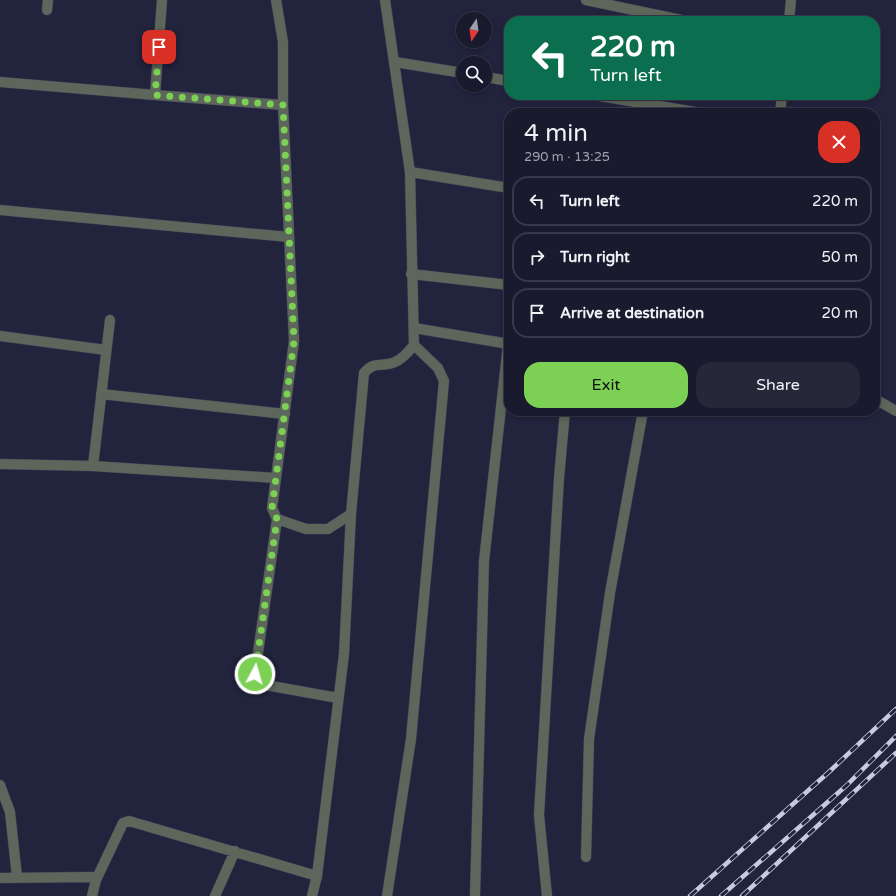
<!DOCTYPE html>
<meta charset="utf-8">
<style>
body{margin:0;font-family:"Varela Round",sans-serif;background:#27273a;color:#f1f3f6;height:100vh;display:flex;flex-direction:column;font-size:15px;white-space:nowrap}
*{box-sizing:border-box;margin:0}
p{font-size:13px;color:#9fa1aa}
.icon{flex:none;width:22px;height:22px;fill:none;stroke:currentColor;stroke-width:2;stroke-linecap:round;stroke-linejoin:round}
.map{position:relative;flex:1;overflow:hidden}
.side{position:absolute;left:504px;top:108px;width:376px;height:308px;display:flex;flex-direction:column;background:#1a1a2e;border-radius:16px;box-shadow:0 2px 6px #0003,0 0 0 1px #38384a}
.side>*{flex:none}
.banner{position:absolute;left:504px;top:16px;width:376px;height:84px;border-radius:16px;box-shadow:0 2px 6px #0003,0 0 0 1px #38384a;background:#0b6e4f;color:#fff;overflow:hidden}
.needle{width:26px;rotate:193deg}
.buttons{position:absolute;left:456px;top:12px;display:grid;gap:8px}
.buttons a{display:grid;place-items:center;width:36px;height:36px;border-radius:50%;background:#1a1a2e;box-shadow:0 2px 6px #0003,0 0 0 1px #38384a;font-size:20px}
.pin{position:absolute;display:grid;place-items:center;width:34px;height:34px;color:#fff;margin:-17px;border-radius:8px;box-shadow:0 2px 6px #0006}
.me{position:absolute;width:44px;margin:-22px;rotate:6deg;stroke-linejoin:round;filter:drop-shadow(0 0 3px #0008)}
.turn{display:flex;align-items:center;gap:14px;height:84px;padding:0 20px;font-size:18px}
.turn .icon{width:52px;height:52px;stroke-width:2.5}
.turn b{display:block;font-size:28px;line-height:34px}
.round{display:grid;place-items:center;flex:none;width:42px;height:42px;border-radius:16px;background:#27273a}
.headline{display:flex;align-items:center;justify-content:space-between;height:68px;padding:0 20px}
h1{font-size:24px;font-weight:600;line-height:30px}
.action{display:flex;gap:8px;margin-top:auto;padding:8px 20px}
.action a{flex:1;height:46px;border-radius:16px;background:#7cd154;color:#111;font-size:16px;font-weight:600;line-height:46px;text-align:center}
.action a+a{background:#27273a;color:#f1f3f6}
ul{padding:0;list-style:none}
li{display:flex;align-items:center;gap:12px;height:50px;margin:0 8px 6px;padding:0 12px;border:2px solid #38384a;border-radius:16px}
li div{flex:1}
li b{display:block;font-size:15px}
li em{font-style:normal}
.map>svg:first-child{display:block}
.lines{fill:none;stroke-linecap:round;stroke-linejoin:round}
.minor-casing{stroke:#3d3e57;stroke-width:11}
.tertiary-casing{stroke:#3d3e57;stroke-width:11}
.minor{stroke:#5d665a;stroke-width:10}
.tertiary{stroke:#5d665a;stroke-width:10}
.rail-casing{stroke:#c8cadd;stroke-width:4.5}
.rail{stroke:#22233d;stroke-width:3;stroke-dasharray:9;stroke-linecap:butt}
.route{stroke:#7cd154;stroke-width:7;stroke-dasharray:0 12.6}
</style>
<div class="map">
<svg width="896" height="896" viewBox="0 0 896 896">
<rect width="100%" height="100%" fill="#22233d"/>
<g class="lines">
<g class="minor-casing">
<path id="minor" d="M 162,0 L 155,95 L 283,105
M 276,0 L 283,42 L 283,105 L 294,341 L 276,478
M 586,0 L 686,21
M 47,10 L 48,0
M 789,21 L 791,0
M 395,62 L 463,73
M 485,77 L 509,81
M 0,82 L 155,95
M 594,95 L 701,113
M 780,113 L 782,95
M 410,172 L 509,188
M 0,210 L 289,237
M 411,274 L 509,285
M 414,328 L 509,344
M 0,336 L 106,350
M 101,394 L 285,414
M 875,399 L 896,411
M 0,464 L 93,466 L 276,478 L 272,508 L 277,519 L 306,529 L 328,529 L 351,514 L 364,373 C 375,360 382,368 395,362 C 403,359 409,351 414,345
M 93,466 L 110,320
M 277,519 L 255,674 L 260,684 L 338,698
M 0,785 L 10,812 L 17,877
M 586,857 L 589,739 L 610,593 L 643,411
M 0,878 L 92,877 L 96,880
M 92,896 L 96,880 L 123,823 L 129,821 L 317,876
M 215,896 L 235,851
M 312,896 L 317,876 L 344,654 L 351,514
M 475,896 L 484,561 L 508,344
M 547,896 L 539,815 L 559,478 L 565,411"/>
</g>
<g class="tertiary-casing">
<path id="tertiary" d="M 385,0 L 410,172 L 414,345 L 438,368 L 444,381 L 411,739 L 387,896"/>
</g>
<use href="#minor" class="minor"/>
<use href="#tertiary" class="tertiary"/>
<g class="rail-casing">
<path id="rail" d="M 690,896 L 830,771 L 896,709
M 721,896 L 847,785 L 896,736
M 742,896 L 896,753"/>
</g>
<use href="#rail" class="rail"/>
</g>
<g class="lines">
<path class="route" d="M 159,47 L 155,95 L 283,105 L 294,341 L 272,508 L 277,519 L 255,674"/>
</g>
</svg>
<div class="buttons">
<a><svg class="needle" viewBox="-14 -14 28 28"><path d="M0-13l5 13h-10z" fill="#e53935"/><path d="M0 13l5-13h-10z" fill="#9fa1aa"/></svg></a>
<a><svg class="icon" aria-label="search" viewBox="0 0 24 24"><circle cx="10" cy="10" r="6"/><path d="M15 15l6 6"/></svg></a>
</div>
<div class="pin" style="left:159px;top:47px;background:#d93025"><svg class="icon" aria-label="arrive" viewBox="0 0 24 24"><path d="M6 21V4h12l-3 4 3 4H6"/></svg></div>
<svg class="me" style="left:255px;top:674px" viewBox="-20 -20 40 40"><circle r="17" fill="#7cd154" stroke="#fff" stroke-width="3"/><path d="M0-11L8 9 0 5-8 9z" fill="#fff"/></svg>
<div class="banner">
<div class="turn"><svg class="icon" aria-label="left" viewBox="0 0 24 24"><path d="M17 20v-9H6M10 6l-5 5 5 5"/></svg><div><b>220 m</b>Turn left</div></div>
</div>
<section class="side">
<div class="headline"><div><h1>4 min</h1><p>290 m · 13:25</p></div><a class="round" style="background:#d93025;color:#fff"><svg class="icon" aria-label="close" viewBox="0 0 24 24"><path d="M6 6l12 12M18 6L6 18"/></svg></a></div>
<ul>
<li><svg class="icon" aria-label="left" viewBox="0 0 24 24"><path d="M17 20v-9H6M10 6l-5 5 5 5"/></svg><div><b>Turn left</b></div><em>220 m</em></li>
<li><svg class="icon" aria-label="right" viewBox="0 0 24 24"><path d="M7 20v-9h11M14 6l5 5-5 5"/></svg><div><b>Turn right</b></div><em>50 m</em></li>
<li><svg class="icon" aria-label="arrive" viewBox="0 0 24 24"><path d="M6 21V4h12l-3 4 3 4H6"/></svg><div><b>Arrive at destination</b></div><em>20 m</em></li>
</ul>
<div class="action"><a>Exit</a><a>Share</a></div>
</section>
</div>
